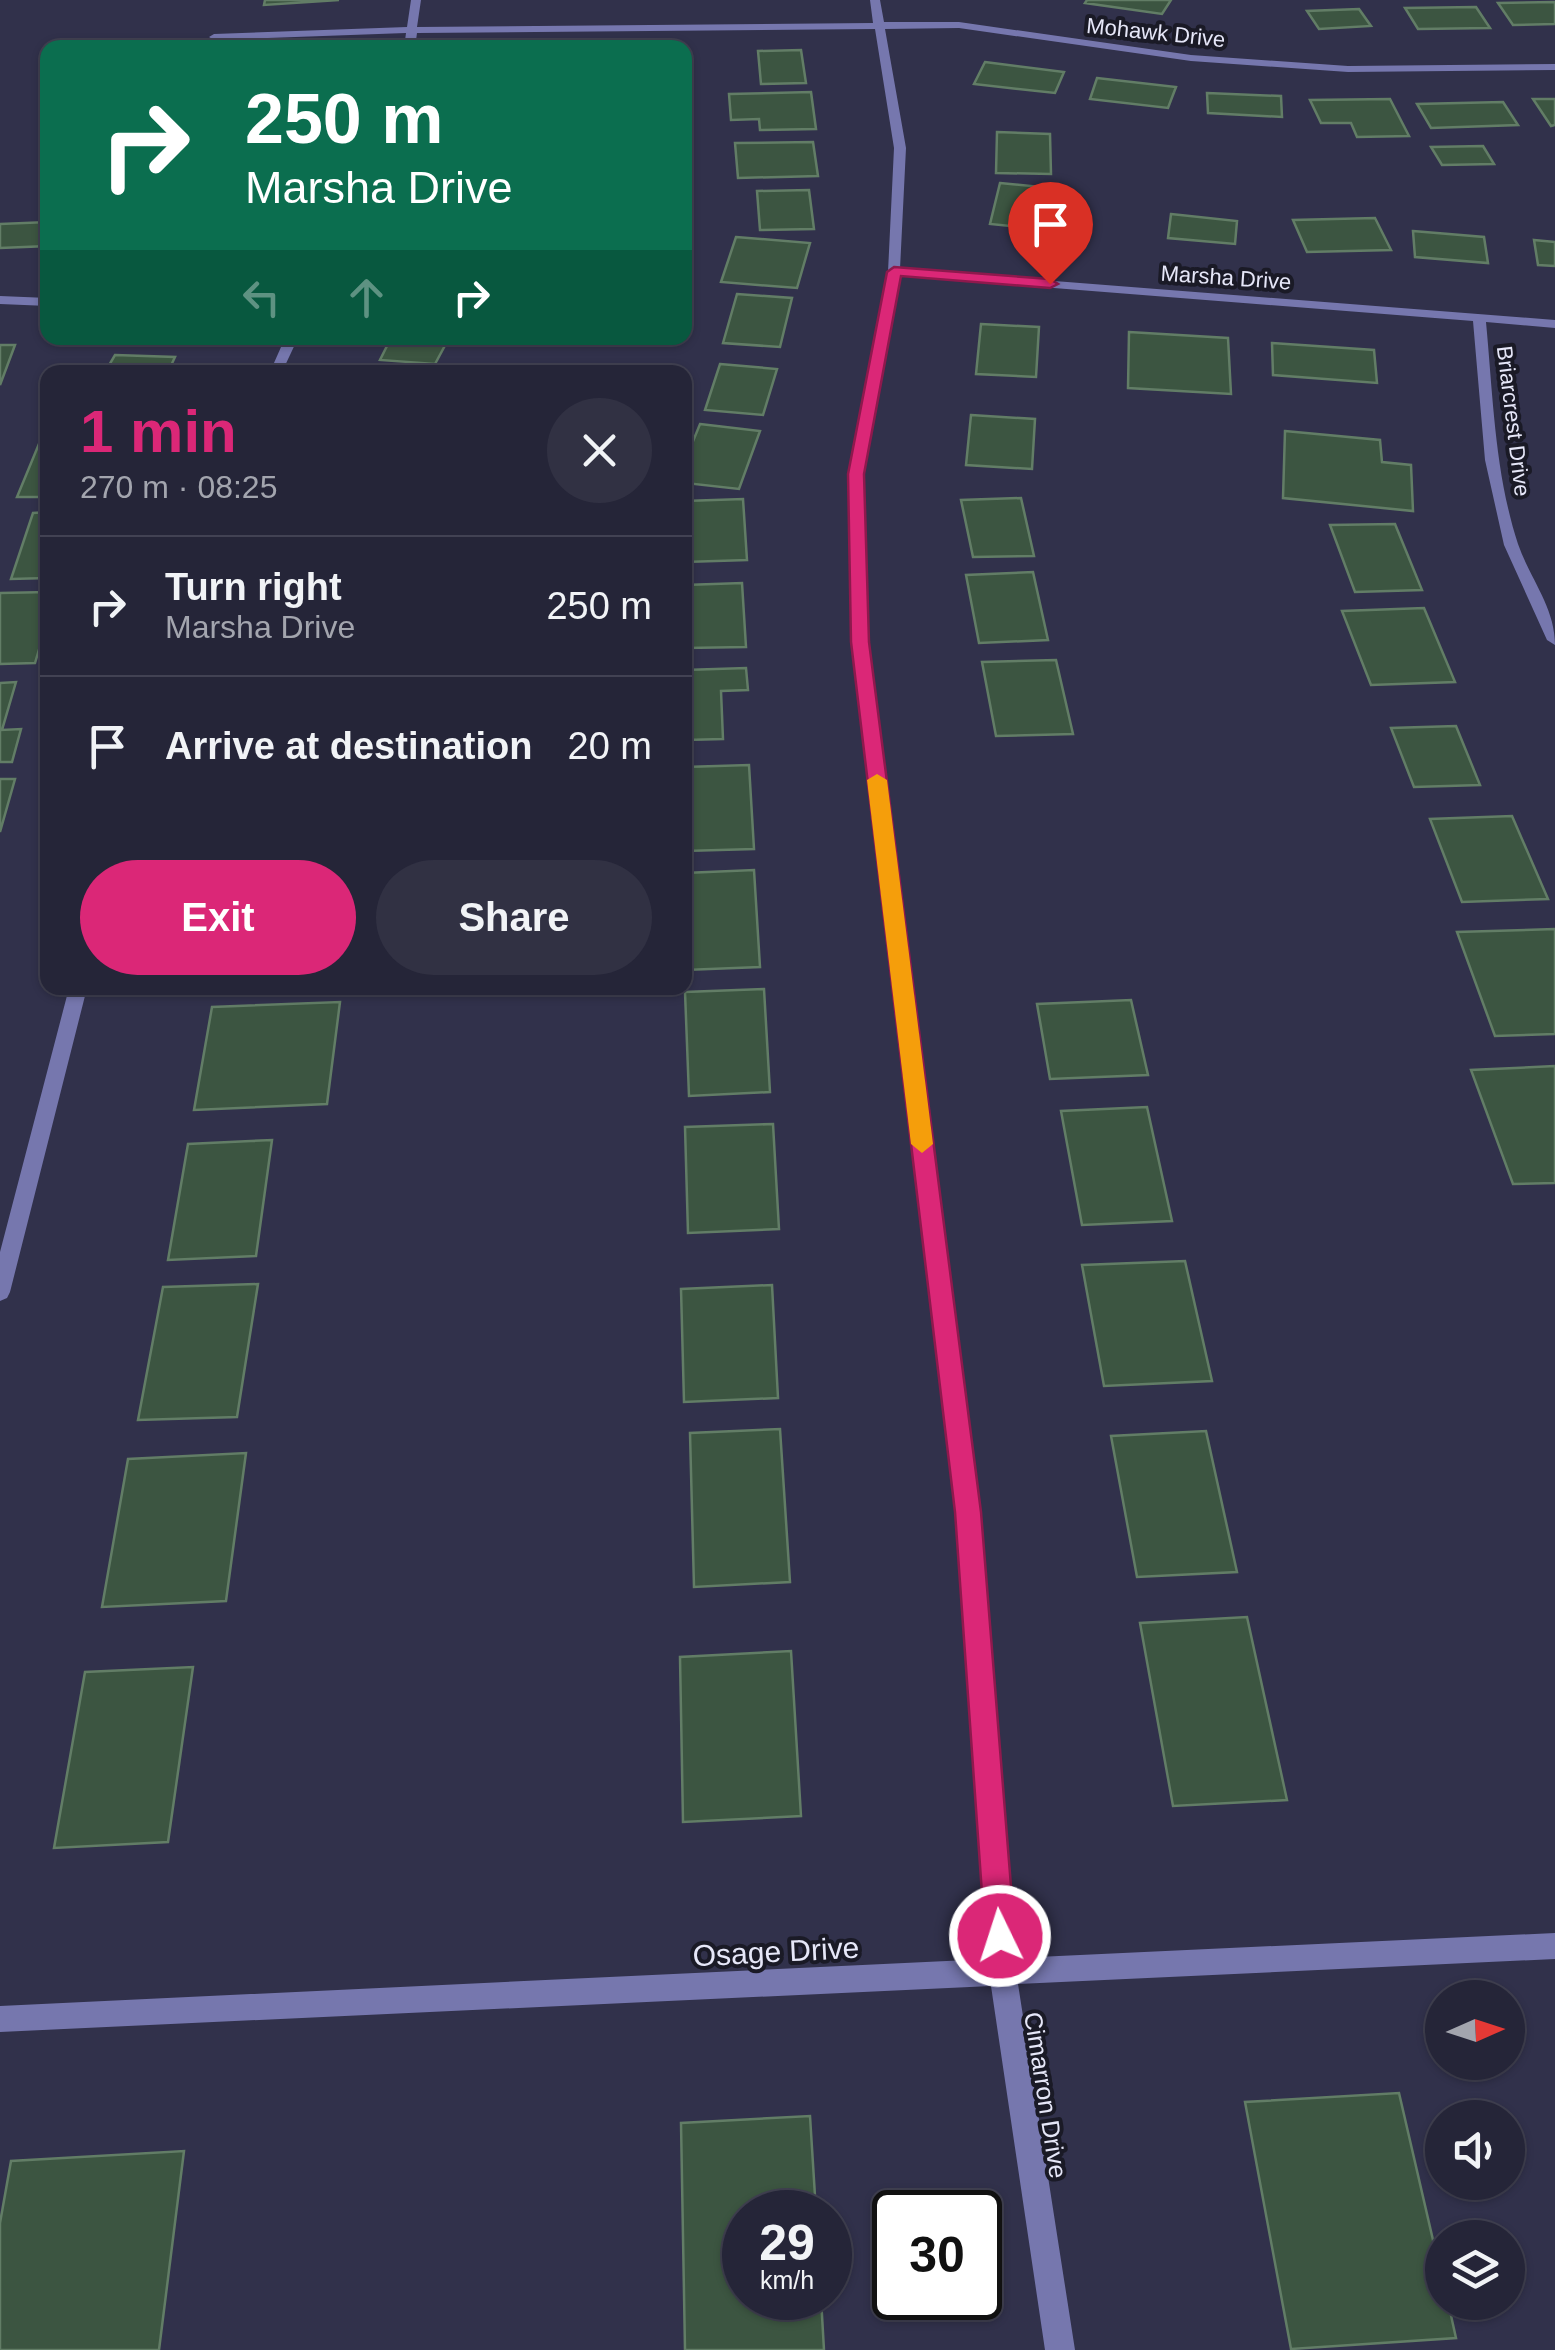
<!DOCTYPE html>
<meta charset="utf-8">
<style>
body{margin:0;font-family:Helvetica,sans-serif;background:#313143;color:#f1f3f6;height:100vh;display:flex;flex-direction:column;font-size:38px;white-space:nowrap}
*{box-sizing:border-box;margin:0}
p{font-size:32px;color:#a3a5ae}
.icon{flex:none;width:55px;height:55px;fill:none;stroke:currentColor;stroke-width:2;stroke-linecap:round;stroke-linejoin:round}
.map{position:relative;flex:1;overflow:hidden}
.sheet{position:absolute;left:40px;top:365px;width:652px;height:630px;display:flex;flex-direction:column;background:#252538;border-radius:20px;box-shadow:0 2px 8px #0004,0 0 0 2px #424253}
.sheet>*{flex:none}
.hud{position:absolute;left:40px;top:40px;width:652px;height:305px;border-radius:20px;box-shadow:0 2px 8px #0004,0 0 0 2px #424253;background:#0b6e4f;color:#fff;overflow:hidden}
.needle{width:65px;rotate:87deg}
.buttons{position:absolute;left:1425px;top:1980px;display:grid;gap:20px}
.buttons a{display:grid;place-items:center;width:100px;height:100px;border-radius:50%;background:#252538;box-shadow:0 2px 8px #0004,0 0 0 2px #424253;font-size:50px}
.speed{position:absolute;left:722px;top:2190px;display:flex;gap:20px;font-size:50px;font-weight:700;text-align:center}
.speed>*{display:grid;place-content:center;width:130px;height:130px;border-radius:50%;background:#252538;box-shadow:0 2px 8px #0004,0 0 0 2px #424253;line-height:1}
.speed small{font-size:25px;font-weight:400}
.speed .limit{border:5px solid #111;border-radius:15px;background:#fff;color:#111}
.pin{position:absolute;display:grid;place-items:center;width:85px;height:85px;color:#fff;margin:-102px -42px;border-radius:50% 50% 50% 0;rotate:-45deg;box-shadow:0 0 10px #0007}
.pin .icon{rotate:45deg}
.me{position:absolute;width:110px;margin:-55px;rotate:356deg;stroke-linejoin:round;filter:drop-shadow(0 0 8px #0008)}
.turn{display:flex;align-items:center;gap:35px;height:210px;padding:0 40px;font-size:45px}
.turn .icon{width:130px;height:130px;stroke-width:2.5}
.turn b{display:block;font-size:70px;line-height:85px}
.lanes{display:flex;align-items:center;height:95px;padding:0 40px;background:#0003;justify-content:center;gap:50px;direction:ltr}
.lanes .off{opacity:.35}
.round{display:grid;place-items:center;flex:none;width:105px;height:105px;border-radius:52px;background:#313143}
.head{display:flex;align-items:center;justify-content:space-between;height:170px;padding:0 40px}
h1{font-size:60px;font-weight:700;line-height:75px;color:#db2777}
.button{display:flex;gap:20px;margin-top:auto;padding:20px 40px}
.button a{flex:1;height:115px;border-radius:60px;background:#db2777;color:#fff;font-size:40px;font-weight:700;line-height:115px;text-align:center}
.button a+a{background:#313143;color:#f1f3f6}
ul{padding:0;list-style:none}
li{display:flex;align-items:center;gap:30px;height:140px;padding:0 40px;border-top:2px solid #424253}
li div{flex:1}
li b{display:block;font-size:38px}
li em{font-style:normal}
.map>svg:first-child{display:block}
.building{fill:#3c5541;stroke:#627d66;stroke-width:2.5}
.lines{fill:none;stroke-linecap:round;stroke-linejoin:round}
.street{fill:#7677ae;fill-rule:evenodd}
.route{fill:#db2777;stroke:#8e194d;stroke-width:2.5}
.slow{fill:#f59e0b}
.labels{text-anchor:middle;stroke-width:8;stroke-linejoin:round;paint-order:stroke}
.far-street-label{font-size:22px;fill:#e6e7f8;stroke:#1a1a26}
.street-label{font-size:25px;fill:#e6e7f8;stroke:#1a1a26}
.near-street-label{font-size:30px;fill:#e6e7f8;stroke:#1a1a26}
</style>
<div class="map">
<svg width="1555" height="2350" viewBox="0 0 1555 2350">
<rect width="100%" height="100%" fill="#31314b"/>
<path class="building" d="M 265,0 L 339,0 L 264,5 Z
M 1087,0 L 1171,0 L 1162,14 L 1085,3 Z
M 1555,2 L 1555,24 L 1513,25 L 1498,3 Z
M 1476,7 L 1490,28 L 1418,29 L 1405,8 Z
M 1359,9 L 1371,26 L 1319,29 L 1307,11 Z
M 801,50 L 806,83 L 761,84 L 758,51 Z
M 985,62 L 1064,72 L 1055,93 L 974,84 Z
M 1097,78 L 1176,87 L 1168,108 L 1090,99 Z
M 811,92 L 816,129 L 760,130 L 759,119 L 731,120 L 729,94 Z
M 1207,93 L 1281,96 L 1282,117 L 1208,113 Z
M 1390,99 L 1409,136 L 1357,137 L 1351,123 L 1321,123 L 1310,100 Z
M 1533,99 L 1555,99 L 1555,125 L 1551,126 Z
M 1503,102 L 1518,125 L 1431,128 L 1417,104 Z
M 997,132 L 1050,134 L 1051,174 L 996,173 Z
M 813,142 L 818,176 L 738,178 L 735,143 Z
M 1483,146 L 1494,164 L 1442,165 L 1431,147 Z
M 1000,183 L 1051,188 L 1042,229 L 990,224 Z
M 809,190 L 814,229 L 760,230 L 757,191 Z
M 1171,214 L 1237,221 L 1235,244 L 1168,238 Z
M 1375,218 L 1391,250 L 1307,252 L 1293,220 Z
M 48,222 L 48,246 L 0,248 L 0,224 Z
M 1413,231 L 1484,237 L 1488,263 L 1415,257 Z
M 736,237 L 810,243 L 797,288 L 721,282 Z
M 1534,240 L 1555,242 L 1555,266 L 1538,265 Z
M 737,294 L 792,298 L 780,347 L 723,343 Z
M 981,324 L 1039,327 L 1036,377 L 976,374 Z
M 1129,332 L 1228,338 L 1231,394 L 1128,388 Z
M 391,338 L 449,338 L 435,364 L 380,360 Z
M 1272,343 L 1374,350 L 1377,383 L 1273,375 Z
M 0,345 L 15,345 L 0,385 Z
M 115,355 L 175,357 L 168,372 L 105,372 Z
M 720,364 L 777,369 L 763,415 L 705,410 Z
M 971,415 L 1035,419 L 1032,469 L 966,465 Z
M 700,424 L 760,431 L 739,489 L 685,483 L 685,461 Z
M 1285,431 L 1380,440 L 1382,462 L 1411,465 L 1413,511 L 1283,498 Z
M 41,439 L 48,439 L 48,497 L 17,497 Z
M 1021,498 L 1034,556 L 973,557 L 961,500 Z
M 743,499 L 747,560 L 685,562 L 685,501 Z
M 48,512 L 48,578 L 11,579 L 33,513 Z
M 1395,524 L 1422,590 L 1355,592 L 1330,525 Z
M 1033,572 L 1048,640 L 979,643 L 966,575 Z
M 742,583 L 746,647 L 685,648 L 685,585 Z
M 48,592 L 48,619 L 35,663 L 0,664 L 0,593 Z
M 1424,608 L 1455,682 L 1371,685 L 1342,611 Z
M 1056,660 L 1073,734 L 996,736 L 982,662 Z
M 746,668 L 748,690 L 721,691 L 723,739 L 685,740 L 685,670 Z
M 16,682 L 2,730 L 21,729 L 12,762 L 0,762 L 0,683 Z
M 1456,726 L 1480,785 L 1414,787 L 1391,728 Z
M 749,765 L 754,849 L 685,851 L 685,767 Z
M 0,779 L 15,779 L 0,832 Z
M 1512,816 L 1548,899 L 1462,902 L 1430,819 Z
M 754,870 L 760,967 L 685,970 L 685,873 Z
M 1555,929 L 1555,1034 L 1495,1036 L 1457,932 Z
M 764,989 L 770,1092 L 689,1096 L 685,992 Z
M 1131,1000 L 1148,1075 L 1050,1079 L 1037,1004 Z
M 340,1002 L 327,1104 L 194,1110 L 212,1007 Z
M 1555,1066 L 1555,1183 L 1513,1184 L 1471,1070 Z
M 1147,1107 L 1172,1221 L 1082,1225 L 1061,1111 Z
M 773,1124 L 779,1229 L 688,1233 L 685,1127 Z
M 272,1140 L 256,1256 L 168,1260 L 188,1144 Z
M 1185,1261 L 1212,1381 L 1104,1386 L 1082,1265 Z
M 258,1284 L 237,1417 L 138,1420 L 163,1287 Z
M 772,1285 L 778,1398 L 684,1402 L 681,1289 Z
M 780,1429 L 790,1582 L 694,1587 L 690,1433 Z
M 1206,1431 L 1237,1572 L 1137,1577 L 1111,1436 Z
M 246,1453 L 226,1601 L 102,1607 L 128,1459 Z
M 1247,1617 L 1287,1800 L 1173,1806 L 1140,1623 Z
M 791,1651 L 801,1816 L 683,1822 L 680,1657 Z
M 193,1667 L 168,1842 L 54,1848 L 85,1672 Z
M 1399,2093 L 1442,2279 L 1442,2302 L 1448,2302 L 1456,2338 L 1291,2349 L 1245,2102 Z
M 810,2116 L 816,2212 L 745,2212 L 745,2298 L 821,2298 L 824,2350 L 685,2350 L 681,2123 Z
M 184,2151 L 159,2350 L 0,2350 L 0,2223 L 11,2161 Z"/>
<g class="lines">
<path class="street" d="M 411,0 L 421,0 L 417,27 L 873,23 L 870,0 L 880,0 L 884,22 L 959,22 L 1191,55 L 1348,66 L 1555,64 L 1555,70 L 1348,72 L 1191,61 L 959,28 L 885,29 L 906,148 L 900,269 L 1555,320 L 1555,328 L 1486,322 C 1493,396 1495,474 1518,544 C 1530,579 1555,607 1555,645 L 1547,640 L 1504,545 L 1485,460 L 1473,321 L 900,276 L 863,474 L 868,642 L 979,1512 L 1015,1958 L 1555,1933 L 1555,1959 L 1018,1984 L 1075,2350 L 1045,2350 L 991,1986 L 0,2032 L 0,2006 L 989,1959 L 957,1512 L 852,642 L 849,474 L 888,272 L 894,148 L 875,29 L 417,33 L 415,48 L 404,48 L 406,33 L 214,40 L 209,37 L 214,34 L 407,27 Z
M 0,296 L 48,298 L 48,306 L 0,304 Z
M 285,338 L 298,338 L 282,372 L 270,372 Z
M 69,988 L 87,988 L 10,1292 L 7,1298 L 0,1301 L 0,1252 Z"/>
</g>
<path class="route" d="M 894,267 L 1050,279 L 1058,284 L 1050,288 L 901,276 L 864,474 L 869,642 L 981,1512 L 1015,1936 L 1010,1946 L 1000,1950 L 989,1946 L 985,1936 L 955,1512 L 851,642 L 848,474 L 887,272 Z"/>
<path class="slow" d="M 877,774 L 887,780 L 933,1144 L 922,1153 L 911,1144 L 867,780 Z"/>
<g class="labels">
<g class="far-street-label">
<text transform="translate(1156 32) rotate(6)" y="8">Mohawk Drive</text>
<text transform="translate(1226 277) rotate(4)" y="8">Marsha Drive</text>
<text transform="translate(1514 421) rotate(83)" y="8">Briarcrest Drive</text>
</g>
<g class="street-label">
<text transform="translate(1046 2095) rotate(81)" y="9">Cimarron Drive</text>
</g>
<g class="near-street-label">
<text transform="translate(776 1952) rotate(-3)" y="10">Osage Drive</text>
</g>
</g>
</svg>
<div class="buttons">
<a><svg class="needle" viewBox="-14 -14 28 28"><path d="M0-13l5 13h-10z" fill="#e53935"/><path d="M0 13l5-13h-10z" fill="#a3a5ae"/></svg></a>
<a><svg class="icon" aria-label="sound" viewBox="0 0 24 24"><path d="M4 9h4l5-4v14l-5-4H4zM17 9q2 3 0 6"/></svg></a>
<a><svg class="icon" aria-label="layers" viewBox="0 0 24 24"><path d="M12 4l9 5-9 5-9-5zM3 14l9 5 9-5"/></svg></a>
</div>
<div class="speed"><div>29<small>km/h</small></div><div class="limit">30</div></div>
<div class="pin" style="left:1050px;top:284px;background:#d93025"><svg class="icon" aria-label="arrive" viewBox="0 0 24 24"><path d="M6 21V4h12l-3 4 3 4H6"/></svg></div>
<svg class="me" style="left:1000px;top:1936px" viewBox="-20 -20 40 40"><circle r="17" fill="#db2777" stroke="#fff" stroke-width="3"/><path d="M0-11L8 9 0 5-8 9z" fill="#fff"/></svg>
<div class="hud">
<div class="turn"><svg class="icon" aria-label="right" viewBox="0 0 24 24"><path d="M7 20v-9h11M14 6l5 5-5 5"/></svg><div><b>250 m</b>Marsha Drive</div></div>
<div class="lanes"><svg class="icon off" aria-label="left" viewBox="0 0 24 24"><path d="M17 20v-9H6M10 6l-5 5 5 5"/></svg><svg class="icon off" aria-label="ahead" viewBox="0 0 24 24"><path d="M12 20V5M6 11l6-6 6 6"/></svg><svg class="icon" aria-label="right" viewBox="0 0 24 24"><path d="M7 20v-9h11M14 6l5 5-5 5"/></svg></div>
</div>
<section class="sheet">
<div class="head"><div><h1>1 min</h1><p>270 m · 08:25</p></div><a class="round"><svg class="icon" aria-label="close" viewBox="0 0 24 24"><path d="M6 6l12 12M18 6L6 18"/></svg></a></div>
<ul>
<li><svg class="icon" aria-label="right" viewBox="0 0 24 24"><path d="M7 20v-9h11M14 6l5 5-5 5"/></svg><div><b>Turn right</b><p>Marsha Drive</p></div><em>250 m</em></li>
<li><svg class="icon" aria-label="arrive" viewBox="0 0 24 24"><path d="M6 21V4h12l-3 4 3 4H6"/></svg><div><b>Arrive at destination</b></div><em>20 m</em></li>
</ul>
<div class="button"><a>Exit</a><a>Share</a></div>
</section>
</div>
